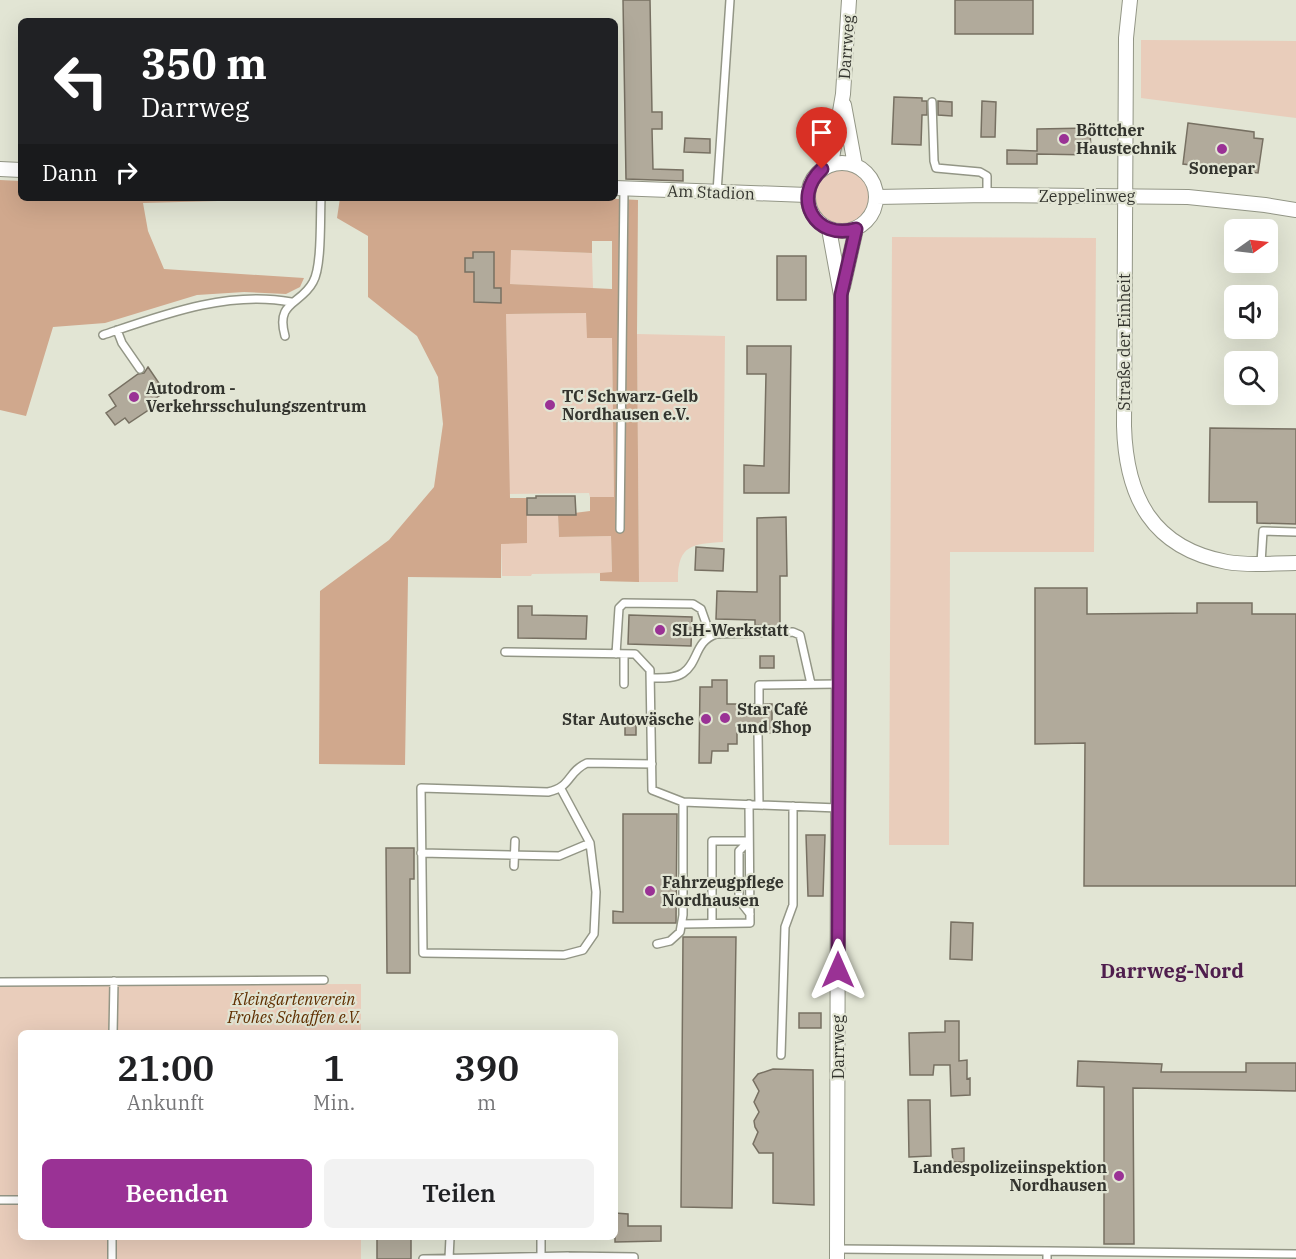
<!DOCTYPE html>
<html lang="de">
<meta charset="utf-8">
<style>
body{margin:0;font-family:"IBM Plex Serif",serif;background:#f2f2f2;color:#202124;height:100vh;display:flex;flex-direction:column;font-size:22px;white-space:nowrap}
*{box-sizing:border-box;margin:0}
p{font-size:20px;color:#757577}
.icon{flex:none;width:33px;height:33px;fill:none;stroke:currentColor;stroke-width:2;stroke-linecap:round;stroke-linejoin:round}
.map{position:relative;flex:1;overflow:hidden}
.side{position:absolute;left:18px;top:1030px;width:600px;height:210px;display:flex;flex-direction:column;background:#fff;border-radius:9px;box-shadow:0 6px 24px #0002}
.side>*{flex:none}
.hud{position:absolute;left:18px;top:18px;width:600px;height:183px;border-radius:9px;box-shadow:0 6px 24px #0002;background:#202124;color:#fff;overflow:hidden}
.needle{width:39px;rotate:76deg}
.controls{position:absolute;left:1224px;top:219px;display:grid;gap:12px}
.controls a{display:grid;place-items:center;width:54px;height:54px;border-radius:9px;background:#fff;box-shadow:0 6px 24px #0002;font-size:30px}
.pin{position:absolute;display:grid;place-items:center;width:51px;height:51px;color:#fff;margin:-62px -26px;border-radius:50% 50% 50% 0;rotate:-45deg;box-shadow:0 0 6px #0007}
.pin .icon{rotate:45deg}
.me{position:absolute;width:66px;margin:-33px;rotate:0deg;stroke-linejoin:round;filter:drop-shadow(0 0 4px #0008)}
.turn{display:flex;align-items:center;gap:21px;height:126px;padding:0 24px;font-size:27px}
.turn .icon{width:78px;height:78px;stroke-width:2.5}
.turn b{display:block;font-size:42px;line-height:51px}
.then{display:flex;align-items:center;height:57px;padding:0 24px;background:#0003;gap:12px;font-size:22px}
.eta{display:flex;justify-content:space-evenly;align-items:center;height:102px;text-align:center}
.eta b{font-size:36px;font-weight:600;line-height:42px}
.cta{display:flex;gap:12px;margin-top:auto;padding:12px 24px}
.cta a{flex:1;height:69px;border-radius:9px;background:#9a3295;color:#fff;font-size:24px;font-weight:600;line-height:69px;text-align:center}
.cta a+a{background:#f2f2f2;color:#202124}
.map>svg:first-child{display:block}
.green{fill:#e9cdbb}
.forest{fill:#d0a88d;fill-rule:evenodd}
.building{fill:#b1aa9b;stroke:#777062;stroke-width:1.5}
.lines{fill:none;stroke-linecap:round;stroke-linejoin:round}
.lane-casing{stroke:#939686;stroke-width:10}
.street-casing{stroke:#939686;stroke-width:16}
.lane{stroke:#fff;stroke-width:7}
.street{stroke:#fff;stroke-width:14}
.route-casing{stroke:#642061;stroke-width:15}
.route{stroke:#9a3295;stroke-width:10}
.poi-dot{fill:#9a3295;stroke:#e2e5d4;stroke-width:2}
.labels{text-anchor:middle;stroke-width:4.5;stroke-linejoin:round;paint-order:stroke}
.street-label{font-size:16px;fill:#33342e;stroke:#e2e5d4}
.poi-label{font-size:16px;font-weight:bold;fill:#33342e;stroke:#e2e5d4;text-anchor:start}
.park-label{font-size:16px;font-style:italic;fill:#602f00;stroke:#e2e5d4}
.quarter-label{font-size:20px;font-weight:bold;fill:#4f1d4d;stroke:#e2e5d4}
</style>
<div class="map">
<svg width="1296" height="1259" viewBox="0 0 1296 1259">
<rect width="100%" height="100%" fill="#e2e5d4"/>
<path class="green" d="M 1141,40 L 1296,41 L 1296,118 L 1141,98 Z
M813 198a29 29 0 1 1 58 0a29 29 0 1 1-58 0Z
M 892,237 L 1096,238 L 1094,552 L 950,552 L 949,845 L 889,845 Z
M 510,250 L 592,253 L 593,289 L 510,284 Z
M 586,313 L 612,338 L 614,497 L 590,497 L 589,493 L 509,494 L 506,314 Z
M 637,334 L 725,336 L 723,542 C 692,544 677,545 678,582 L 639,582 Z
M 527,515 L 558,515 L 559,537 L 611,536 L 612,573 L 532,574 L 531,576 L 502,576 L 501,543 L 526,543 Z
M 361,984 L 361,1033 L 21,1034 L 21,1238 L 361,1238 L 361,1259 L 0,1259 L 0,985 Z"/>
<path class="forest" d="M 0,180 L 21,181 L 21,198 L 218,198 L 218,201 L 143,203 L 148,231 L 164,269 L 304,278 L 300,287 L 286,294 L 244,292 L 197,295 L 105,323 L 53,327 L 26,416 L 0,410 Z
M 340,198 L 600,198 L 638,200 L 637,334 L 639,582 L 600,581 L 600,573 L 612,572 L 611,536 L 559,537 L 558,515 L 590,511 L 590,497 L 614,497 L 612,338 L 587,338 L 586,313 L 506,314 L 510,498 L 527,498 L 527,543 L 501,544 L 501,578 L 408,577 L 405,765 L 319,764 L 320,591 L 389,540 L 434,487 L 443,424 L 438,377 L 417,336 L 368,297 L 368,236 L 337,218 ZM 592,241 L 612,241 L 612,289 L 510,284 L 511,250 L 592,253 Z"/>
<path class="building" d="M 623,0 L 650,0 L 652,112 L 662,112 L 662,129 L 652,129 L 653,169 L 683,170 L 683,181 L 626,179 Z
M 955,0 L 1033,0 L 1033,34 L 955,34 Z
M 894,97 L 922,98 L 922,101 L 927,101 L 927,115 L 922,115 L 921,145 L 892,144 Z
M 938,101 L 952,102 L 952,116 L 938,115 Z
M 982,101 L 996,102 L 995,137 L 981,137 Z
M 1188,123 L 1254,132 L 1254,138 L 1263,139 L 1258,173 L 1183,164 Z
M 1090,128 L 1091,155 L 1037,154 L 1037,164 L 1007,164 L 1007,150 L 1037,151 L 1037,129 Z
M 685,138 L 710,139 L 710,153 L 684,152 Z
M 473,252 L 494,252 L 494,288 L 501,288 L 501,303 L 474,302 L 474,272 L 465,272 L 465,258 L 473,258 Z
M 777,256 L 806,256 L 806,300 L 777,300 Z
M 747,346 L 791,346 L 789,493 L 744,493 L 744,465 L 764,466 L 766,374 L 747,374 Z
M 148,367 L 165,392 L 153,400 L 156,405 L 129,423 L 125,418 L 115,425 L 106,413 L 116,406 L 109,395 L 138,374 L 144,373 Z
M 1210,428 L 1296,429 L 1296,524 L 1257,523 L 1257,502 L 1209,502 Z
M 536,496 L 575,496 L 576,515 L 527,515 L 527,498 L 536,498 Z
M 786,517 L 787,576 L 780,576 L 780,626 L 755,625 L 755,620 L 716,619 L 717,591 L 757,592 L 757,518 Z
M 696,547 L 724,549 L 723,571 L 695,570 Z
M 1035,588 L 1087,588 L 1087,614 L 1197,613 L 1197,603 L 1252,603 L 1252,614 L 1296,614 L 1296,886 L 1084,886 L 1085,743 L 1035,744 Z
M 518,606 L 532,606 L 532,615 L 587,616 L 586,639 L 518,638 Z
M 629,615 L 692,617 L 691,646 L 628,644 Z
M 760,656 L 774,656 L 774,668 L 760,668 Z
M 712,680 L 727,680 L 727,704 L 753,704 L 758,710 L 762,709 L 765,704 L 772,704 L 772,733 L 764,733 L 759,727 L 755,729 L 752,733 L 737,733 L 737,744 L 728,744 L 728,751 L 712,751 L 711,763 L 699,763 L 700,687 L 712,687 Z
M 625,715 L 636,715 L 636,735 L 625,735 Z
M 623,814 L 677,814 L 676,923 L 613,923 L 613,911 L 623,912 Z
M 806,835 L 825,835 L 823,896 L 808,896 Z
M 386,848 L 414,848 L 414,879 L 410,879 L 410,973 L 387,973 Z
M 951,922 L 973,923 L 972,960 L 950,959 Z
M 683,937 L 736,937 L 732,1208 L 681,1207 Z
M 799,1013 L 821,1013 L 821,1028 L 799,1028 Z
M 945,1021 L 959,1021 L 959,1061 L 967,1060 L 967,1079 L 970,1078 L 970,1095 L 951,1096 L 950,1065 L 934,1065 L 933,1075 L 910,1075 L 909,1033 L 945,1032 Z
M 1078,1061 L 1162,1064 L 1161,1072 L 1246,1072 L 1246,1063 L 1296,1063 L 1296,1091 L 1133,1088 L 1134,1244 L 1104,1244 L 1104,1087 L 1077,1086 Z
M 773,1069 L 813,1070 L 814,1205 L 773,1203 L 773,1153 L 759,1153 L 753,1144 L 758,1132 L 755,1127 L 754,1121 L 759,1112 L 754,1102 L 759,1091 L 753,1080 L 758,1074 Z
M 908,1100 L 930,1100 L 931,1156 L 909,1157 Z
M 964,1148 L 964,1162 L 953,1162 L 952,1149 Z
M 615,1213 L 628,1214 L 628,1226 L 661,1226 L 661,1241 L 615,1242 Z
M 377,1238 L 411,1238 L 411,1259 L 377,1259 Z"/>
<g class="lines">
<g class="lane-casing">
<path id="lane" d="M 932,102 L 934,161 L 936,168 L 980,172 L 987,176 L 987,195
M 717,192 L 730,0
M 117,330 L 122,343 L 140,369
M 103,335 C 162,315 228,290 291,302
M 285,336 C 275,301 301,305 313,282 C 322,267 320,218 321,198
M 620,529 L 624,189
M 1261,563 L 1263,531 L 1296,532
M 505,652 L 635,654 L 650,670 L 652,790 L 683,802 L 838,808
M 616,654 L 619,608 L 624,603 L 693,604 L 701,609 L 707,626 L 707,637
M 651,678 C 661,678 674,679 683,673 C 699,662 694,642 716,634 L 793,632 L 800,635 L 811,684
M 624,684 L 624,654
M 759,704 L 759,685 L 839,684
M 758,733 L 759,805
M 561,789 L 590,843 L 596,892 L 594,934 L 583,950 L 564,955 L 423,953 L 421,788 L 548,792 C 572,787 567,772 587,763 L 652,764
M 749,841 L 739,851 L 739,900 L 750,914
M 421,853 L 559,856 L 590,843
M 514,866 L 515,841
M 712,923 L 712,841 L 749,841
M 682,924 L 750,923 L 749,804
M 657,944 L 670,941 L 680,932 L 683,915 L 683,802
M 0,982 L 324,980
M 113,1034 L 114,981
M 781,1055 L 785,927 L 793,905 L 793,806
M 0,1200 L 21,1200
M 541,1238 L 541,1257
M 838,1249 L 1047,1251 L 1047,1259
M 1047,1251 L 1296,1254
M 568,1256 L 634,1257 L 634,1259
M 449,1258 L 450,1238
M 112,1259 L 112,1238
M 423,1259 L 568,1256 L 568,1259"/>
</g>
<g class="street-casing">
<path id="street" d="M 1130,0 L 1126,38 L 1124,426 C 1126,497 1152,548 1227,562 C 1249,566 1274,563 1296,563
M 844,105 L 855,165
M808 197a34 34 0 1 1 68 0a34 34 0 1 1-68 0Z
M 831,164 L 843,94 L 849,0
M 0,169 L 21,170
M 615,188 L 807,195
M 876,197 L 987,195 L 1188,197 L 1265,205 L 1296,210
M 829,229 L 841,295 L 838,808 L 837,1259
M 843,287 L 856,229"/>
</g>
<use href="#lane" class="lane"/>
<use href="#street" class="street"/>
</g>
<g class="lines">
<g class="route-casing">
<path id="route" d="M 822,169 C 791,198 815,241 856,229 L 841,295 L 838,970"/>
</g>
<use href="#route" class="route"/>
</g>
<g class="poi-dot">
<circle cx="1064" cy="139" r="6"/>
<circle cx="1222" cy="149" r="6"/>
<circle cx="134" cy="397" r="6"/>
<circle cx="550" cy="405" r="6"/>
<circle cx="660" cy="630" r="6"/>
<circle cx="725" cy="718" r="6"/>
<circle cx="706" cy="719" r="6"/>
<circle cx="650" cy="891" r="6"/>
<circle cx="1119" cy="1176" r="6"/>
</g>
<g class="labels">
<g class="street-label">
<text transform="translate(846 47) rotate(-86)" y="6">Darrweg</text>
<text transform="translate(711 192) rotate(2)" y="6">Am Stadion</text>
<text x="1087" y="202">Zeppelinweg</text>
<text transform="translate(1124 342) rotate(-90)" y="6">Straße der Einheit</text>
<text transform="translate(838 1047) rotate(-90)" y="6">Darrweg</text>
</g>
<g class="poi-label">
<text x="1076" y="136">Böttcher<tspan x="1076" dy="18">Haustechnik</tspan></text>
<text x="1222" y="174" text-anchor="middle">Sonepar</text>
<text x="146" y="394">Autodrom -<tspan x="146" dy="18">Verkehrsschulungszentrum</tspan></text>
<text x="562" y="402">TC Schwarz-Gelb<tspan x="562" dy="18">Nordhausen e.V.</tspan></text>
<text x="672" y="636">SLH-Werkstatt</text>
<text x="737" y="715">Star Café<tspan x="737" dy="18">und Shop</tspan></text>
<text x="694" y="725" text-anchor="end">Star Autowäsche</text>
<text x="662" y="888">Fahrzeugpflege<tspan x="662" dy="18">Nordhausen</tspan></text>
<text x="1107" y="1173" text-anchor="end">Landespolizeiinspektion<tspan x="1107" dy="18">Nordhausen</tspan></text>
</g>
<g class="park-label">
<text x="294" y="1005">Kleingartenverein<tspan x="294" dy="18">Frohes Schaffen e.V.</tspan></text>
</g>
<g class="quarter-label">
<text x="1172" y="978">Darrweg-Nord</text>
</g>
</g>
</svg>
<div class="controls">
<a><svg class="needle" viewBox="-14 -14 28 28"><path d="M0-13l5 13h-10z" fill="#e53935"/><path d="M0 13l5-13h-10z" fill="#757577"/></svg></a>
<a><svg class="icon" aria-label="sound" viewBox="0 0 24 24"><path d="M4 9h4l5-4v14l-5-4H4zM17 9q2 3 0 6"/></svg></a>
<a><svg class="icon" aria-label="search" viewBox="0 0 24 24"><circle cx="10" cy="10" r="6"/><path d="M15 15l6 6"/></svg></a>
</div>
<div class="pin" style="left:822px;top:169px;background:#d93025"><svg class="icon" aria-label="arrive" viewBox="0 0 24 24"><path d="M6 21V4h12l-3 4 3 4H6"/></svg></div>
<svg class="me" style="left:838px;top:970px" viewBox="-20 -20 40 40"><path d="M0-17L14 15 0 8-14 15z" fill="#9a3295" stroke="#fff" stroke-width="4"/></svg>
<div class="hud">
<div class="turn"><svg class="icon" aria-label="left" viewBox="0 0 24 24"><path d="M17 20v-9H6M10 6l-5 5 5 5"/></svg><div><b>350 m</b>Darrweg</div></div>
<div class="then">Dann<svg class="icon" aria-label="right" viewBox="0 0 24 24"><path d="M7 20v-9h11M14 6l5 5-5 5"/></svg></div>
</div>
<section class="side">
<div class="eta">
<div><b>21:00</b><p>Ankunft</p></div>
<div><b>1</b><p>Min.</p></div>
<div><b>390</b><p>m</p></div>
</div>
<div class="cta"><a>Beenden</a><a>Teilen</a></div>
</section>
</div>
